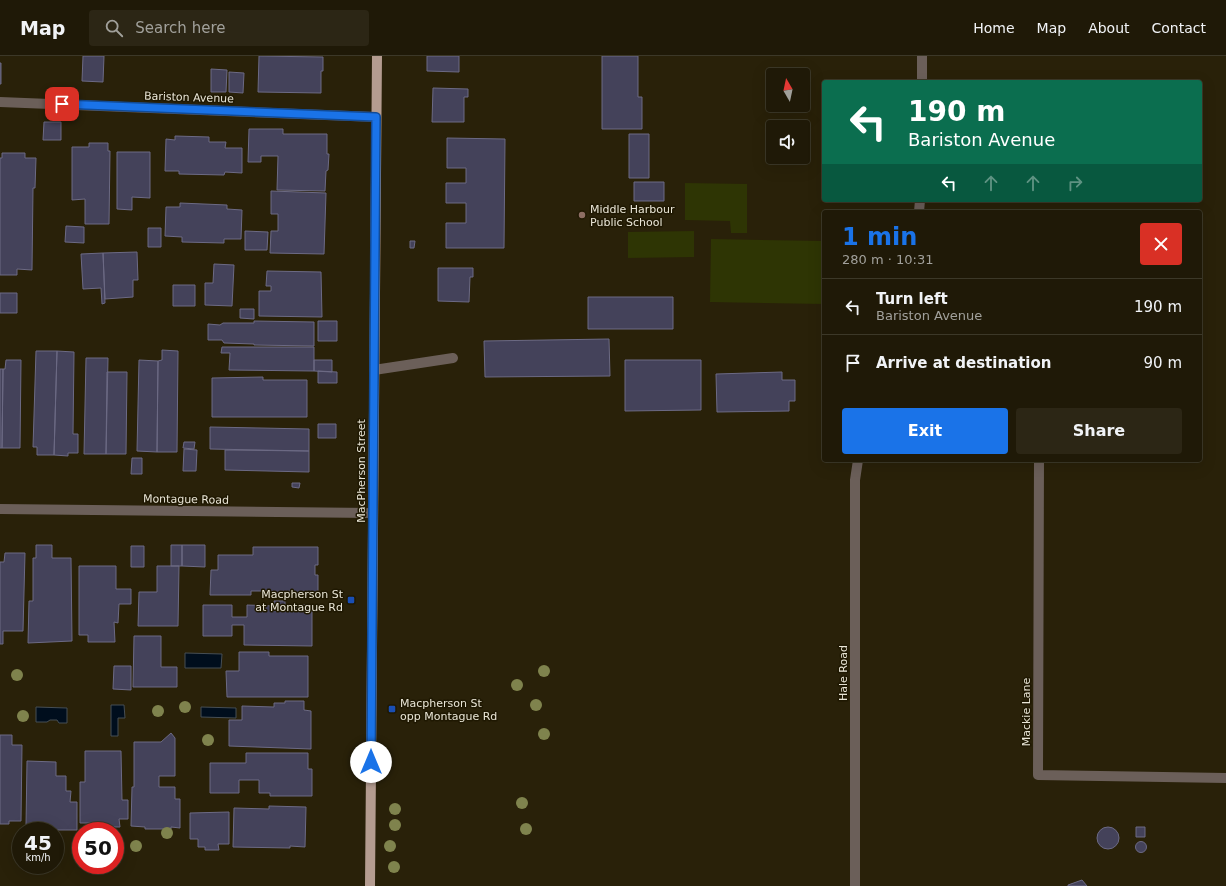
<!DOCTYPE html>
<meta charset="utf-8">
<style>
body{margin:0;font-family:"DejaVu Sans",sans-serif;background:#2c2615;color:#f1f3f6;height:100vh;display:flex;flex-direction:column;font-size:15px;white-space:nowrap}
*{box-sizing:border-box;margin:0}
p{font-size:13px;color:#a1a09b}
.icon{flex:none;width:22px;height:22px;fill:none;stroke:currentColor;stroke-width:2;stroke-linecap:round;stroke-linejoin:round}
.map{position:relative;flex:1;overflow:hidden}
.sheet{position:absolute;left:822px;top:154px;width:380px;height:252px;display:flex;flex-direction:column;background:#1f1907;border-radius:4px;box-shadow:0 4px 16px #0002,0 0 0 1px #3c3828}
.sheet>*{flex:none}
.banner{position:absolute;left:822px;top:24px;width:380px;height:122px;border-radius:4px;box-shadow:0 4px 16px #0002,0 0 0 1px #3c3828;background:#0b6e4f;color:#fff;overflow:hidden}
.needle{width:26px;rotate:351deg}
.fabs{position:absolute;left:766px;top:12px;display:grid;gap:8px}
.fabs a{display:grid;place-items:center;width:44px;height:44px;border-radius:4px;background:#1f1907;box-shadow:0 4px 16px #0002,0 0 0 1px #3c3828;font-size:20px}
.speed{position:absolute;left:12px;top:766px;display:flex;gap:8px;font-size:20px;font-weight:700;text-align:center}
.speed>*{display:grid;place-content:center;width:52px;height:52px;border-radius:50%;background:#1f1907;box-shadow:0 4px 16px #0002,0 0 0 1px #3c3828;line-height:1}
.speed small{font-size:10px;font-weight:400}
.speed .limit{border:6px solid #d22;background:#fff;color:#111}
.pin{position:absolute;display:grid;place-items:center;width:34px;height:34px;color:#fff;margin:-17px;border-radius:8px;box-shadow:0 2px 6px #0006}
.me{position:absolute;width:44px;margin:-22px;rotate:0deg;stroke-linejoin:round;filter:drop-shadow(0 0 3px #0008)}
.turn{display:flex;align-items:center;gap:14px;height:84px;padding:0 20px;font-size:18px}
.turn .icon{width:52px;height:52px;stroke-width:2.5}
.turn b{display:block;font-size:28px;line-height:34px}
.lanes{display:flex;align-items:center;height:38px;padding:0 20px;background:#0003;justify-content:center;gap:20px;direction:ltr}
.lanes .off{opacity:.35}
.round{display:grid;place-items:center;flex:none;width:42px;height:42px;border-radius:4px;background:#2c2615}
.summary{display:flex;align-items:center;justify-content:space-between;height:68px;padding:0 20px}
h1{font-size:24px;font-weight:600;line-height:30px;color:#1a73e8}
.cta{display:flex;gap:8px;margin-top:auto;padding:8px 20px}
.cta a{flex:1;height:46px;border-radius:4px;background:#1a73e8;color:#fff;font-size:16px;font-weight:600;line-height:46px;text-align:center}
.cta a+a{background:#2c2615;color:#f1f3f6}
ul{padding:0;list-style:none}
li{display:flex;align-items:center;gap:12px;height:56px;padding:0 20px;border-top:1px solid #3c3828}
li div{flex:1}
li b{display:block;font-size:15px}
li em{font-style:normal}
header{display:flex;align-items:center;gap:24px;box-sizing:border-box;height:56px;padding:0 20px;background:#1f1907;border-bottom:1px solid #3c3828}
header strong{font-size:19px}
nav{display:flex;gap:22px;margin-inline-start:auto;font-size:14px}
.search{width:280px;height:36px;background:#2c2615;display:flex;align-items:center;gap:10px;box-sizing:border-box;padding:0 14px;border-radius:4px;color:#a1a09b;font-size:15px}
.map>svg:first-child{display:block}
.green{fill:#2e3504}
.water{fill:#000e1d;stroke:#464e54}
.building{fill:#44425a;stroke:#6c6a84}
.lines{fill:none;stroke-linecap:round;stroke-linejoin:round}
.minor{stroke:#6b5f59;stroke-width:10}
.major{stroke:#b49c90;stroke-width:10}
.tree{fill:#7f834d}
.route-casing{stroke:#114b97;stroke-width:10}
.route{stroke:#1a73e8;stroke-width:7}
.education-dot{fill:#8d6e63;stroke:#1f1802;stroke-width:1.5}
.transit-dot{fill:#1a4fb4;stroke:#1f1802;stroke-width:1.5}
.labels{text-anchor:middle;stroke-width:3;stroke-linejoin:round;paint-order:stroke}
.street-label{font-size:11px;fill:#e9e5d6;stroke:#1f1802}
.poi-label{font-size:11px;fill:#e9e5d6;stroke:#1f1802;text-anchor:start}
</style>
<header>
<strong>Map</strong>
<div class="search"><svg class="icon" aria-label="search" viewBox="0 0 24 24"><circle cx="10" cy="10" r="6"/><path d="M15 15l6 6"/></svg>Search here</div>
<nav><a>Home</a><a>Map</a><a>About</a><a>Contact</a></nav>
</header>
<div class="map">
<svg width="1226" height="830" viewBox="0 0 1226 830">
<rect width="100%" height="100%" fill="#292109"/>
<path class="green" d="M 685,127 L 747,128 L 747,177 L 731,177 L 730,165 L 685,164 Z
M 694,175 L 694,201 L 628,202 L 628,176 Z
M 711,183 L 824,185 L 824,248 L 710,246 Z"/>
<path class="water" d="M 185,597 L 222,598 L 221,612 L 185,612 Z
M 111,649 L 124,649 L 125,662 L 118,662 L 118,680 L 111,680 Z
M 36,651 L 67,652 L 67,667 L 59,667 L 57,664 L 50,664 L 47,666 L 36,666 Z
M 201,651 L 236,652 L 236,662 L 201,661 Z"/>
<path class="building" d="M 83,0 L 104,0 L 103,26 L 82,25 Z
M 259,0 L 323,1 L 323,15 L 321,15 L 321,37 L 258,36 Z
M 427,0 L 459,0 L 459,16 L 427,15 Z
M 602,0 L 638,0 L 638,41 L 642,41 L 642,73 L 602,73 Z
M 0,7 L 1,7 L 1,28 L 0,28 Z
M 211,13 L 227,14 L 226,36 L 211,36 Z
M 229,16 L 244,17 L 243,37 L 229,36 Z
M 433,32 L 468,33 L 468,41 L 464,41 L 464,66 L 432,66 Z
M 44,66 L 61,66 L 61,84 L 43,84 Z
M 249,73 L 283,73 L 283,78 L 327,78 L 327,98 L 329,98 L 328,114 L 326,115 L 325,135 L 277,134 L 278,100 L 261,100 L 261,106 L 248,106 Z
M 629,78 L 649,78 L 649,122 L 629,122 Z
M 175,80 L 209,81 L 209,86 L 226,86 L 225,92 L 242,92 L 242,117 L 225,116 L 224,119 L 179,118 L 179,115 L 165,115 L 166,83 L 175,84 Z
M 447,82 L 505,83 L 504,192 L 446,192 L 446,167 L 466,167 L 466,147 L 446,147 L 446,127 L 466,127 L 466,112 L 447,112 Z
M 89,87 L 108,87 L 108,95 L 110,95 L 109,168 L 85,168 L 85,143 L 72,144 L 72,91 L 89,91 Z
M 117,96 L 150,96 L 150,142 L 132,141 L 132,154 L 117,153 Z
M 2,97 L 25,97 L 25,102 L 36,102 L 35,132 L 33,132 L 32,214 L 17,213 L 17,219 L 0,219 L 0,102 L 2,102 Z
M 634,126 L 664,126 L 664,145 L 634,145 Z
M 271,135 L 326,137 L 324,198 L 270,197 L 271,175 L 278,175 L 278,158 L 271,158 Z
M 180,147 L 227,149 L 227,153 L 242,154 L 241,183 L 224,183 L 224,187 L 182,186 L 182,181 L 165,180 L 166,151 L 180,151 Z
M 66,170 L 84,171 L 84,187 L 65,186 Z
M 148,172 L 161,172 L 161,191 L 148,191 Z
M 245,175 L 268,176 L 267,194 L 245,194 Z
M 410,185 L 415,185 L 414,192 L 410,192 Z
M 137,196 L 138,224 L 133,224 L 133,241 L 105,243 L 103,197 Z
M 103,197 L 105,247 L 102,248 L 101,232 L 83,233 L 81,198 Z
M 214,208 L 234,209 L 232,250 L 205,249 L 205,227 L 213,227 Z
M 438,212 L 473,212 L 473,221 L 470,221 L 469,246 L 438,245 Z
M 267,215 L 321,216 L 322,261 L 259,260 L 259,235 L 271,235 L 271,230 L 266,230 Z
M 173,229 L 195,229 L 195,250 L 173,250 Z
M 0,237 L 17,237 L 17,257 L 0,257 Z
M 588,241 L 673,241 L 673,273 L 588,273 Z
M 240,253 L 254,253 L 254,263 L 240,262 Z
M 254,265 L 314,266 L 314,290 L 254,289 L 254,288 L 224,287 L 222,284 L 208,284 L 208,268 L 220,269 L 223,267 L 254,267 Z
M 318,265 L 337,265 L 337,285 L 318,285 Z
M 609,283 L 610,320 L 485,321 L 484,285 Z
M 222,291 L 314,291 L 314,315 L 229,314 L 230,297 L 221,297 Z
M 162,294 L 178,295 L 177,396 L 157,396 L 158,305 L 162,304 Z
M 36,295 L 57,295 L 54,399 L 37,399 L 37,391 L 33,391 Z
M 57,295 L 74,296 L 73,378 L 78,378 L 78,397 L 68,397 L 68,400 L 54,399 Z
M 86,302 L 108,302 L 106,398 L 84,398 Z
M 6,304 L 21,304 L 20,392 L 2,392 L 3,313 L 5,313 Z
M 139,304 L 158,305 L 157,396 L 137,395 Z
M 314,304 L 332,304 L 332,316 L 314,315 Z
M 625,304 L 701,304 L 701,354 L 625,355 Z
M 0,313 L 3,313 L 2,392 L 0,392 Z
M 318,315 L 337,316 L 337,327 L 318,327 Z
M 107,316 L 127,316 L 126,398 L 106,398 Z
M 782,316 L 782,324 L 795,324 L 795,345 L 789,345 L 789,355 L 717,356 L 716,318 Z
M 263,321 L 263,324 L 307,324 L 307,361 L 212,361 L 212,322 Z
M 318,368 L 336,368 L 336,382 L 318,382 Z
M 210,371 L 309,373 L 309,395 L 210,393 Z
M 184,386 L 195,386 L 194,393 L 183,392 Z
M 184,393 L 197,394 L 196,415 L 183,415 Z
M 225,394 L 309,395 L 309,416 L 225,414 Z
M 132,402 L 142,402 L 142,418 L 131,418 Z
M 292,427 L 300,427 L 299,432 L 292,431 Z
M 36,489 L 52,489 L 52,502 L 71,502 L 72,585 L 28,587 L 29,545 L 33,545 L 33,502 L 36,502 Z
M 171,489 L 182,489 L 182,510 L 171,510 Z
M 182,489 L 205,489 L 205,511 L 182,510 Z
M 131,490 L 144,490 L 144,511 L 131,511 Z
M 253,491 L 318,491 L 318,509 L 315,509 L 315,519 L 318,519 L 318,538 L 267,538 L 267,535 L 251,535 L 251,539 L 210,539 L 211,514 L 218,514 L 218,499 L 253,499 Z
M 5,497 L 25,497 L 23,575 L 3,575 L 3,588 L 0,588 L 0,506 L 4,506 Z
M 79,510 L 116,510 L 116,533 L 131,533 L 131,548 L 119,548 L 118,567 L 114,566 L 115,586 L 88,586 L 88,579 L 79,579 Z
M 157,510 L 179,510 L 178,570 L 138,570 L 139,536 L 157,536 Z
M 274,545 L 285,545 L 285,549 L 312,549 L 312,590 L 244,589 L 244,569 L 232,569 L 232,580 L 203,580 L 203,549 L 232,549 L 232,561 L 247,561 L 247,549 L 274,550 Z
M 134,580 L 161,580 L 161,611 L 177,611 L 177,631 L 133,631 Z
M 239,596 L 269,596 L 269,600 L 308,600 L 308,641 L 227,641 L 226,615 L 239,615 Z
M 114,610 L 131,610 L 131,634 L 113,633 Z
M 285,645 L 304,645 L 304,654 L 311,655 L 311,693 L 229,690 L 229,664 L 242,664 L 242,650 L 274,651 L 274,647 L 285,647 Z
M 171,677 L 175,682 L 175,720 L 159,720 L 159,731 L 175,731 L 175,743 L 180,743 L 180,772 L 171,771 L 171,773 L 145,773 L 145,771 L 131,770 L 132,731 L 134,731 L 134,686 L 161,686 Z
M 0,679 L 12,679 L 12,689 L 22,689 L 21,765 L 9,765 L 9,768 L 0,768 Z
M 85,695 L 121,695 L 122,744 L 128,744 L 128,763 L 119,763 L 120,771 L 96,771 L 96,767 L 80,767 L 80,726 L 85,726 Z
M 246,697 L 308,697 L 308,713 L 312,713 L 312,740 L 270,740 L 270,737 L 259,737 L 259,724 L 239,724 L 239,737 L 210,737 L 210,707 L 246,707 Z
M 27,705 L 56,706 L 56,720 L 66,720 L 66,735 L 71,735 L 70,746 L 77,746 L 77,774 L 42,774 L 42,770 L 26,770 Z
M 269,750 L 306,751 L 305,791 L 290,790 L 290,792 L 233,791 L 234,752 L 269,753 Z
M 229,756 L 229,788 L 218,788 L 219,794 L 205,794 L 205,791 L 198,791 L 198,783 L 190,783 L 190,757 Z
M1097 782a11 11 0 1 1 22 0a11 11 0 1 1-22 0Z
M 1136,771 L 1145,771 L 1145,781 L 1136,781 Z
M1135.5 791a5.5 5.5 0 1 1 11 0a5.5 5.5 0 1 1-11 0Z
M 1082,824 L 1087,830 L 1068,830 L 1068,829 Z"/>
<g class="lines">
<path class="minor" d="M 922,26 L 922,0
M 0,46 L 376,61
M 919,156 L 920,144
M 374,314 L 453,302
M 1039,404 L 1038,719 L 1226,722
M 0,453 L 372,457
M 855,830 L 855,424 L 858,404"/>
<path class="major" d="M 370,830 L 377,0"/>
</g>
<g class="tree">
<circle cx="544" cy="615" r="6"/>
<circle cx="17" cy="619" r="6"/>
<circle cx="517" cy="629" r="6"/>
<circle cx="536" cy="649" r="6"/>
<circle cx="185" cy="651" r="6"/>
<circle cx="158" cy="655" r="6"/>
<circle cx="23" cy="660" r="6"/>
<circle cx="544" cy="678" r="6"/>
<circle cx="208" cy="684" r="6"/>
<circle cx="522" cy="747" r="6"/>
<circle cx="395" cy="753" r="6"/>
<circle cx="395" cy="769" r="6"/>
<circle cx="526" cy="773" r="6"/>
<circle cx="167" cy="777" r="6"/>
<circle cx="136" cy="790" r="6"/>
<circle cx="390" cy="790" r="6"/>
<circle cx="394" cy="811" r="6"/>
</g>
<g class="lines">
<g class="route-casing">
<path id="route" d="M 62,48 L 376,61 L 371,706"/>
</g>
<use href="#route" class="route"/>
</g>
<circle class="education-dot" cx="582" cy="159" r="4"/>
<g class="transit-dot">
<rect x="347" y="540" width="8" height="8" rx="2"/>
<rect x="388" y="649" width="8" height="8" rx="2"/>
</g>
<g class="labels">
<g class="street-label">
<text transform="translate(189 41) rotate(2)" y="4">Bariston Avenue</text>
<text transform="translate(361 415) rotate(-90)" y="4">MacPherson Street</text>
<text transform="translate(186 443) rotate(1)" y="4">Montague Road</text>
<text transform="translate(843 617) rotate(-90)" y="4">Hale Road</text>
<text transform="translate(1026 656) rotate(-90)" y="4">Mackie Lane</text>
</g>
<g class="poi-label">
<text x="590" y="157">Middle Harbour<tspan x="590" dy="13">Public School</tspan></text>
<text x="343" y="542" text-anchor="end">Macpherson St<tspan x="343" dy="13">at Montague Rd</tspan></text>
<text x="400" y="651">Macpherson St<tspan x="400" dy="13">opp Montague Rd</tspan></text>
</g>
</g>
</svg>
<div class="fabs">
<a><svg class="needle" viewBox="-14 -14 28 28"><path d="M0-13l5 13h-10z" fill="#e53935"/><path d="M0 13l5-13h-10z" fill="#a1a09b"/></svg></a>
<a><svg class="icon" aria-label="sound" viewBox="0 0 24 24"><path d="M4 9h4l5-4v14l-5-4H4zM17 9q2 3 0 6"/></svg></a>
</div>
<div class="speed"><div>45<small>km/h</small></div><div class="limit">50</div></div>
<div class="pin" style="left:62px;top:48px;background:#d93025"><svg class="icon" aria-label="arrive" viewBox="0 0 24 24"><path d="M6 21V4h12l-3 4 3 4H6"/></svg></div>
<svg class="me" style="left:371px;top:706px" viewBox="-20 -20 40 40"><circle r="19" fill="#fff"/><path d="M0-13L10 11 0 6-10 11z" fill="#1a73e8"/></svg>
<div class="banner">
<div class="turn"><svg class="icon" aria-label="left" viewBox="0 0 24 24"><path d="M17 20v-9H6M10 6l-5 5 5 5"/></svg><div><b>190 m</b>Bariston Avenue</div></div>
<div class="lanes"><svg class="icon" aria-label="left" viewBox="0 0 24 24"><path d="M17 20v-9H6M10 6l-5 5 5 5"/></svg><svg class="icon off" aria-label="ahead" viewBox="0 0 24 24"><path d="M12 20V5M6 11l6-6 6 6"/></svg><svg class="icon off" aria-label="ahead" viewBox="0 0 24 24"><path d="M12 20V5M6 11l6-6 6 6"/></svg><svg class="icon off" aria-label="right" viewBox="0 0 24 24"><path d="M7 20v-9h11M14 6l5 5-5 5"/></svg></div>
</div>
<section class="sheet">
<div class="summary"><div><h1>1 min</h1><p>280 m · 10:31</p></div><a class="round" style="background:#d93025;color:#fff"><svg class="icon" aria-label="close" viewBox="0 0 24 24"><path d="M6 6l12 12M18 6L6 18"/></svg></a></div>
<ul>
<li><svg class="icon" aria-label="left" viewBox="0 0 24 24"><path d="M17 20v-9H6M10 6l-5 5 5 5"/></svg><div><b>Turn left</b><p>Bariston Avenue</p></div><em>190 m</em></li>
<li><svg class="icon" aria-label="arrive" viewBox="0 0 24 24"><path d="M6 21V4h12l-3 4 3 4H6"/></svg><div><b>Arrive at destination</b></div><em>90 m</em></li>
</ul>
<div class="cta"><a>Exit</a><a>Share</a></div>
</section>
</div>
